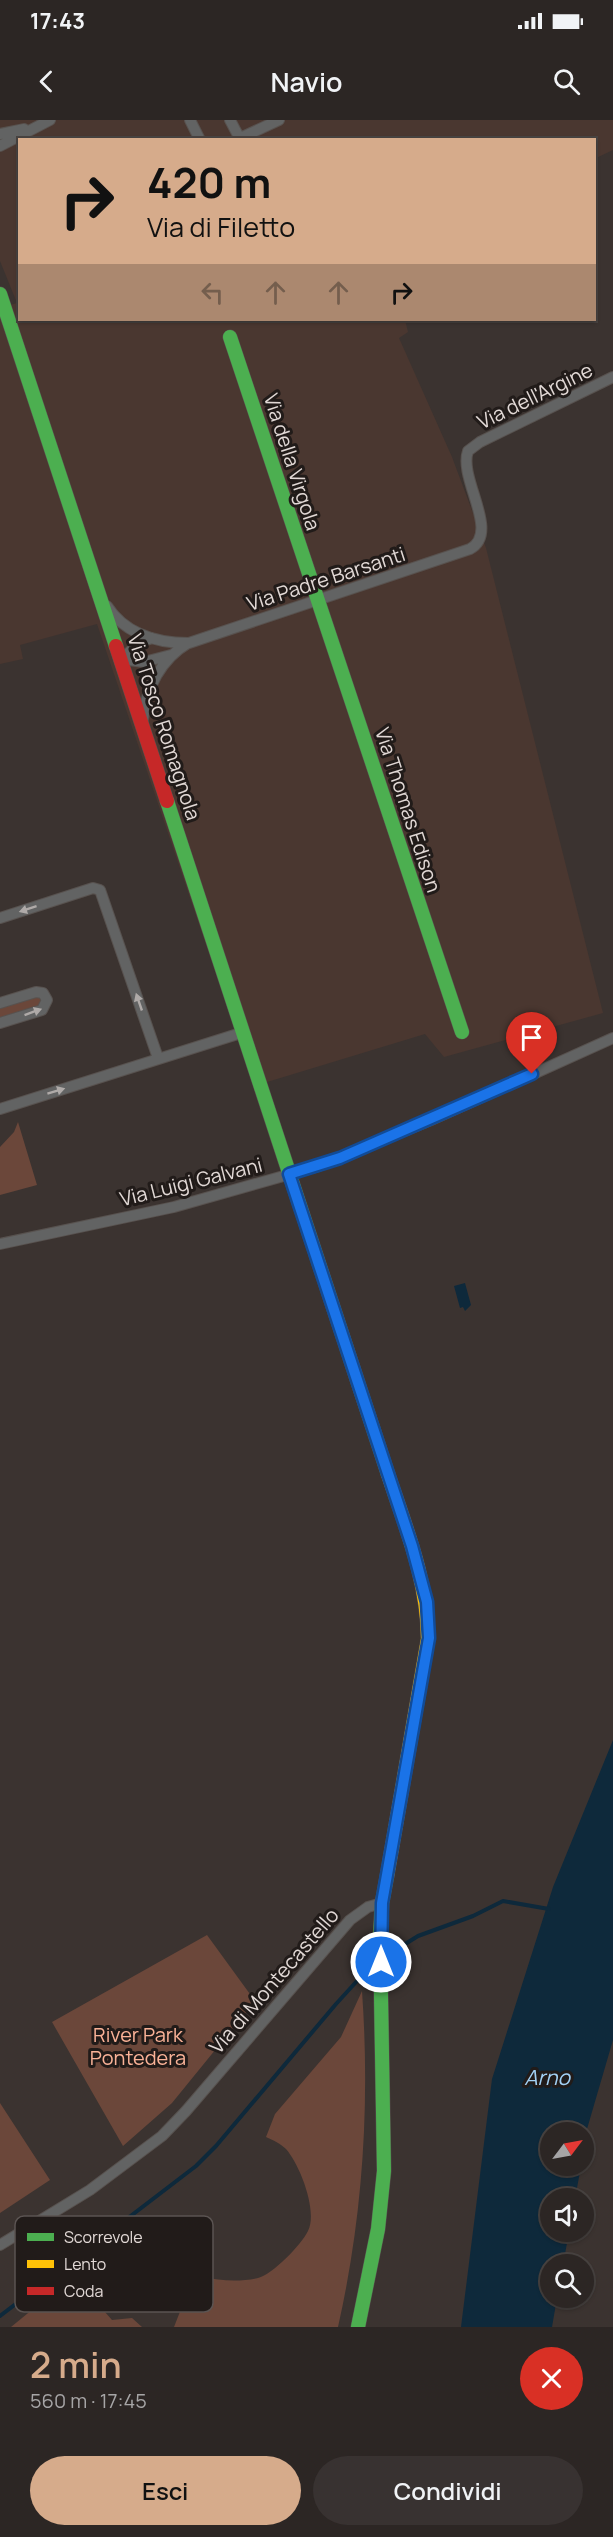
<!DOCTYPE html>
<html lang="it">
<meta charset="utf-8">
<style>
body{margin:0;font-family:Manrope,sans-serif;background:#383231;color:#f1f3f6;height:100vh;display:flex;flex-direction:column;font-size:22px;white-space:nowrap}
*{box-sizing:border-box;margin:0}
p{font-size:20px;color:#a6a5a6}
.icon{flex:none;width:33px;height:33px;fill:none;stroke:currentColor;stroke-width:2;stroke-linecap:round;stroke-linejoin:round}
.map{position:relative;height:2207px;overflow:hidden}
.side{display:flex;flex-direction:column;background:#2c2624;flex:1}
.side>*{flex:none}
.top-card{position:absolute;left:18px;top:18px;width:578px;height:183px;border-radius:0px;box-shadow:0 2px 4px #0004,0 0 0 2px #484341;background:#d6ab8b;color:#111;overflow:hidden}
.needle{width:39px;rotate:58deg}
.tools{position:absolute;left:540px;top:2002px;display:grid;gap:12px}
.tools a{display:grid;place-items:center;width:54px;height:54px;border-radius:50%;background:#2c2624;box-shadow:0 2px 4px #0004,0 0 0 2px #484341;font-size:30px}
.pin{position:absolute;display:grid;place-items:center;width:51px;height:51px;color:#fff;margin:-62px -26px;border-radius:50% 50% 50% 0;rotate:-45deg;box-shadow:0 0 6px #0007}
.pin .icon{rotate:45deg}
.me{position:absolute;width:66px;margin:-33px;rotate:0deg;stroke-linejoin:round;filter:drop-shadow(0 0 4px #0008)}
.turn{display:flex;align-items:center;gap:21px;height:126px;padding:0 30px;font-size:27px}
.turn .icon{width:78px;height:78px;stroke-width:2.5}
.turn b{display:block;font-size:42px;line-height:51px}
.lanes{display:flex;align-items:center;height:57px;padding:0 30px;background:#0003;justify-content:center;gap:30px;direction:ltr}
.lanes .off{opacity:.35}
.round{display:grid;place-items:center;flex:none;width:63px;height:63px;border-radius:32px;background:#383231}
.summary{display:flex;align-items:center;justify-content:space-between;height:102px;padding:0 30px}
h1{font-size:36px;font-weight:600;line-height:45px;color:#d6ab8b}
.action{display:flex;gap:12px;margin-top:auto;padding:12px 30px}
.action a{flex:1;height:69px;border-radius:36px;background:#d6ab8b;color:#111;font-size:24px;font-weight:600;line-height:69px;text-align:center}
.action a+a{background:#383231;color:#f1f3f6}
.status{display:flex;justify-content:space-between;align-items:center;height:42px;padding:0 30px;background:#2c2624;direction:ltr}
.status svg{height:16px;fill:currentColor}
header{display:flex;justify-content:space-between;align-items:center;height:78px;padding:0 30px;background:#2c2624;font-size:27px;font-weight:600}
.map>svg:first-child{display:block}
.built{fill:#4a3730}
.green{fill:#6b473a}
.water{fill:#0e293b}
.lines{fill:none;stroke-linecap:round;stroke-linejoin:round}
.stream{stroke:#0e293b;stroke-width:4}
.street-casing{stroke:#58524f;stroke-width:12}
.fast-casing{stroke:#58524f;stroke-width:15}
.slow-casing{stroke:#58524f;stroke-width:15}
.jam-casing{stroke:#58524f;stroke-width:15}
.street{stroke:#626363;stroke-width:10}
.fast{stroke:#4caf50;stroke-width:14}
.slow{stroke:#ffc107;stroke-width:14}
.jam{stroke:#c62828;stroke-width:14}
.oneway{fill:#afaaa8}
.route-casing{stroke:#114b97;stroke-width:15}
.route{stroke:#1a73e8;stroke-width:10}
.labels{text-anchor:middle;stroke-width:6;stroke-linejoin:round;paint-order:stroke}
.street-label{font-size:20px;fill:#e2d9d6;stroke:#211b19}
.park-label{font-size:20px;fill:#fab297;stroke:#211b19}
.water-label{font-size:21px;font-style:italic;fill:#a2d1f5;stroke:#211b19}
.key{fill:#211b19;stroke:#5b5452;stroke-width:1.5}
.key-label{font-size:16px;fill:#e2d9d6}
</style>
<div class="status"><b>17:43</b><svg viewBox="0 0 49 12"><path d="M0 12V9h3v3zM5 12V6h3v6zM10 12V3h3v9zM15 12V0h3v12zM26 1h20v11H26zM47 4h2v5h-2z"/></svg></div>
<header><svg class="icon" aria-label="back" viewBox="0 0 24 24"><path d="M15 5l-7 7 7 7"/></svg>Navio<svg class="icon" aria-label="search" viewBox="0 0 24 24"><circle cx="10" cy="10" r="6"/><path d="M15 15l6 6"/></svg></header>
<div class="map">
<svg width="613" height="2207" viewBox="0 0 613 2207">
<rect width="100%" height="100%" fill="#3b3330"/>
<path class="built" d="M 0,0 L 613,0 L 613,30 L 594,39 L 594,20 L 20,20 L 20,200 L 405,200 L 408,212 L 399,218 L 452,337 L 486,428 L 603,893 L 444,937 L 425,914 L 254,966 L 97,504 L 20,525 L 23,539 L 0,544 L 0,188 L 17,183 L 0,141 L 0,27 L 8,17 L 0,15 Z"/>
<path class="green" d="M 39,876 L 42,878 L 40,886 L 0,899 L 0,888 Z
M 18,1002 L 37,1065 L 0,1075 L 0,1027 L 14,1012 Z
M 207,1815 L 255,1881 L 172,1983 L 123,2026 L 52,1902 Z
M 362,1871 C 370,1984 363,2096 338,2207 L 174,2207 L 190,2166 L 203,2157 C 220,2161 241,2162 258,2158 C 273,2154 301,2125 308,2111 C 318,2091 300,2045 286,2029 C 281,2024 273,2020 266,2017 L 275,1994 L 341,1917 Z
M 0,1983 L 50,2060 L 0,2093 Z
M 88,2144 L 97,2183 L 112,2200 L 132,2198 L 142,2207 L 11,2207 Z"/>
<path class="water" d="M 465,1163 L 471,1185 L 465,1191 L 463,1187 L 460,1188 L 454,1166 Z
M 613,1620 L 613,1920 L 587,2009 L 584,2029 L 584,2013 L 550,2013 L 550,2046 L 581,2046 L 575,2079 L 550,2079 L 550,2112 L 569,2112 L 563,2145 L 550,2145 L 550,2178 L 557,2178 L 552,2207 L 461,2207 L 492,1959 L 553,1767 Z"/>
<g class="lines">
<path class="stream" d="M 394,1831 L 418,1816 L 473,1796 L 503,1781 L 549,1789
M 0,2196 L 196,2046 L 216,2026 L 336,1884 L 367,1850"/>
<g class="street-casing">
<path id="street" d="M 190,0 L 200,20
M 230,0 L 240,19
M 0,14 L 24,9
M 236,20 L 279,0
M 0,26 L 50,0
M 107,486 C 125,514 157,523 189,523 L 470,429 C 501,412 458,359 468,331 L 480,322 L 613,257
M 122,539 L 144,542 L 171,535
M 122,539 L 140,522 L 152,518
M 143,599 C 146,568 161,539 188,523
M 0,798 L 93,768 L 100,770 L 158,938
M 0,883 L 36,872 L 43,873 L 47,880 L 42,890 L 0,903
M 0,989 L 244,912
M 0,1124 L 174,1087 L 319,1046 L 431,1000 L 613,918
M 0,2125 L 90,2070 L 162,2016 L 186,1991 L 350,1800 L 368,1787 L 382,1783"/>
</g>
<g class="fast-casing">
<path id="fast" d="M 0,174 L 116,526
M 230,217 L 462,912
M 167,681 L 388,1354
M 358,2207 L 378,2109 L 384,2051 L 380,1817 L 382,1783 L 387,1756"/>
</g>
<g class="slow-casing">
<path id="slow" d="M 387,1756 L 428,1519 C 428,1462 406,1408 388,1354"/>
</g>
<g class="jam-casing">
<path id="jam" d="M 116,526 L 167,681"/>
</g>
<use href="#street" class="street"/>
<use href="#fast" class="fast"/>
<use href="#slow" class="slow"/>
<use href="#jam" class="jam"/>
</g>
<defs><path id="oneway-solid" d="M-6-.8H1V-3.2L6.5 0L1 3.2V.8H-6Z" transform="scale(1.5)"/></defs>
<g class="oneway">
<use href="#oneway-solid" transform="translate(28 789) rotate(162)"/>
<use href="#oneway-solid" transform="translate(139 882) rotate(-109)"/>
<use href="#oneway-solid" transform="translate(33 892) rotate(-20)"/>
<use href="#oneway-solid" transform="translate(56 971) rotate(-17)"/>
</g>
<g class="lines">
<g class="route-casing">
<path id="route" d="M 381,1842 L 382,1783 L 429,1518 L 427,1482 L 412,1426 L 289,1054 L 340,1038 L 532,954"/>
</g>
<use href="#route" class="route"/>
</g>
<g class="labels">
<g class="street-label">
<text transform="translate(535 276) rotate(-26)" y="7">Via dell'Argine</text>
<text transform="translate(292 342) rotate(72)" y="7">Via della Virgola</text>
<text transform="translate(326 459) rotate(-18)" y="7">Via Padre Barsanti</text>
<text transform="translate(164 607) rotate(72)" y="7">Via Tosco Romagnola</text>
<text transform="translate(408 690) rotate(72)" y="7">Via Thomas Edison</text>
<text transform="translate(191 1062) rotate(-14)" y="7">Via Luigi Galvani</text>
<text transform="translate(274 1861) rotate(-49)" y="7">Via di Montecastello</text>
</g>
<g class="park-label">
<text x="138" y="1922">River Park<tspan x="138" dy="23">Pontedera</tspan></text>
</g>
<g class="water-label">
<text x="547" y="1965">Arno</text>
</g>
</g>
<rect x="15" y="2096" width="198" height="96" rx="9" class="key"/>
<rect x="27" y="2113" width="27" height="8" fill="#4caf50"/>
<rect x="27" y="2140" width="27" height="8" fill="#ffc107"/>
<rect x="27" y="2167" width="27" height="8" fill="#c62828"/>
<g class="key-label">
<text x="64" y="2123">Scorrevole</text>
<text x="64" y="2150">Lento</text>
<text x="64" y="2177">Coda</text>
</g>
</svg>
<div class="tools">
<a><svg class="needle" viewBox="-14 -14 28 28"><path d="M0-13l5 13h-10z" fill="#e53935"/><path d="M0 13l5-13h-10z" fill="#a6a5a6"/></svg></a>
<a><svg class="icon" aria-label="sound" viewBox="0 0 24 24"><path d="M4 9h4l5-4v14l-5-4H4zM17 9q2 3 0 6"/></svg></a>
<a><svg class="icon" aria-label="search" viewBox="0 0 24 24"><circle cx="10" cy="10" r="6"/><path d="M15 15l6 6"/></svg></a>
</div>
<div class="pin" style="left:532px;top:954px;background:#d93025"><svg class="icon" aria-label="arrive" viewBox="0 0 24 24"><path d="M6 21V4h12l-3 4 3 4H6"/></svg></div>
<svg class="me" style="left:381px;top:1842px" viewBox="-20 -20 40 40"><circle r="17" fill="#1a73e8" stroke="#fff" stroke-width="3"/><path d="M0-11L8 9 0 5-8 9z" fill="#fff"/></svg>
<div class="top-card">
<div class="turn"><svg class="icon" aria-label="right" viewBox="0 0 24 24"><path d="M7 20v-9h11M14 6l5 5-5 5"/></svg><div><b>420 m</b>Via di Filetto</div></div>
<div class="lanes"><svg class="icon off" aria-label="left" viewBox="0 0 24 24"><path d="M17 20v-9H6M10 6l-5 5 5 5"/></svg><svg class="icon off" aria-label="ahead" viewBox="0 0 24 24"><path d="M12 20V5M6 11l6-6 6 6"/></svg><svg class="icon off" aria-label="ahead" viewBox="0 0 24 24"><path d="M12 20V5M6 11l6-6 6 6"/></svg><svg class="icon" aria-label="right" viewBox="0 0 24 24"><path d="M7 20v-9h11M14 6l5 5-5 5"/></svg></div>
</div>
</div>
<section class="side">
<div class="summary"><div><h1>2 min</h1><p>560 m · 17:45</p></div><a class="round" style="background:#d93025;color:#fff"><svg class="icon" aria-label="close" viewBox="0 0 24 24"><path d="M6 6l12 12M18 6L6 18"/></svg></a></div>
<div class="action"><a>Esci</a><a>Condividi</a></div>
</section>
